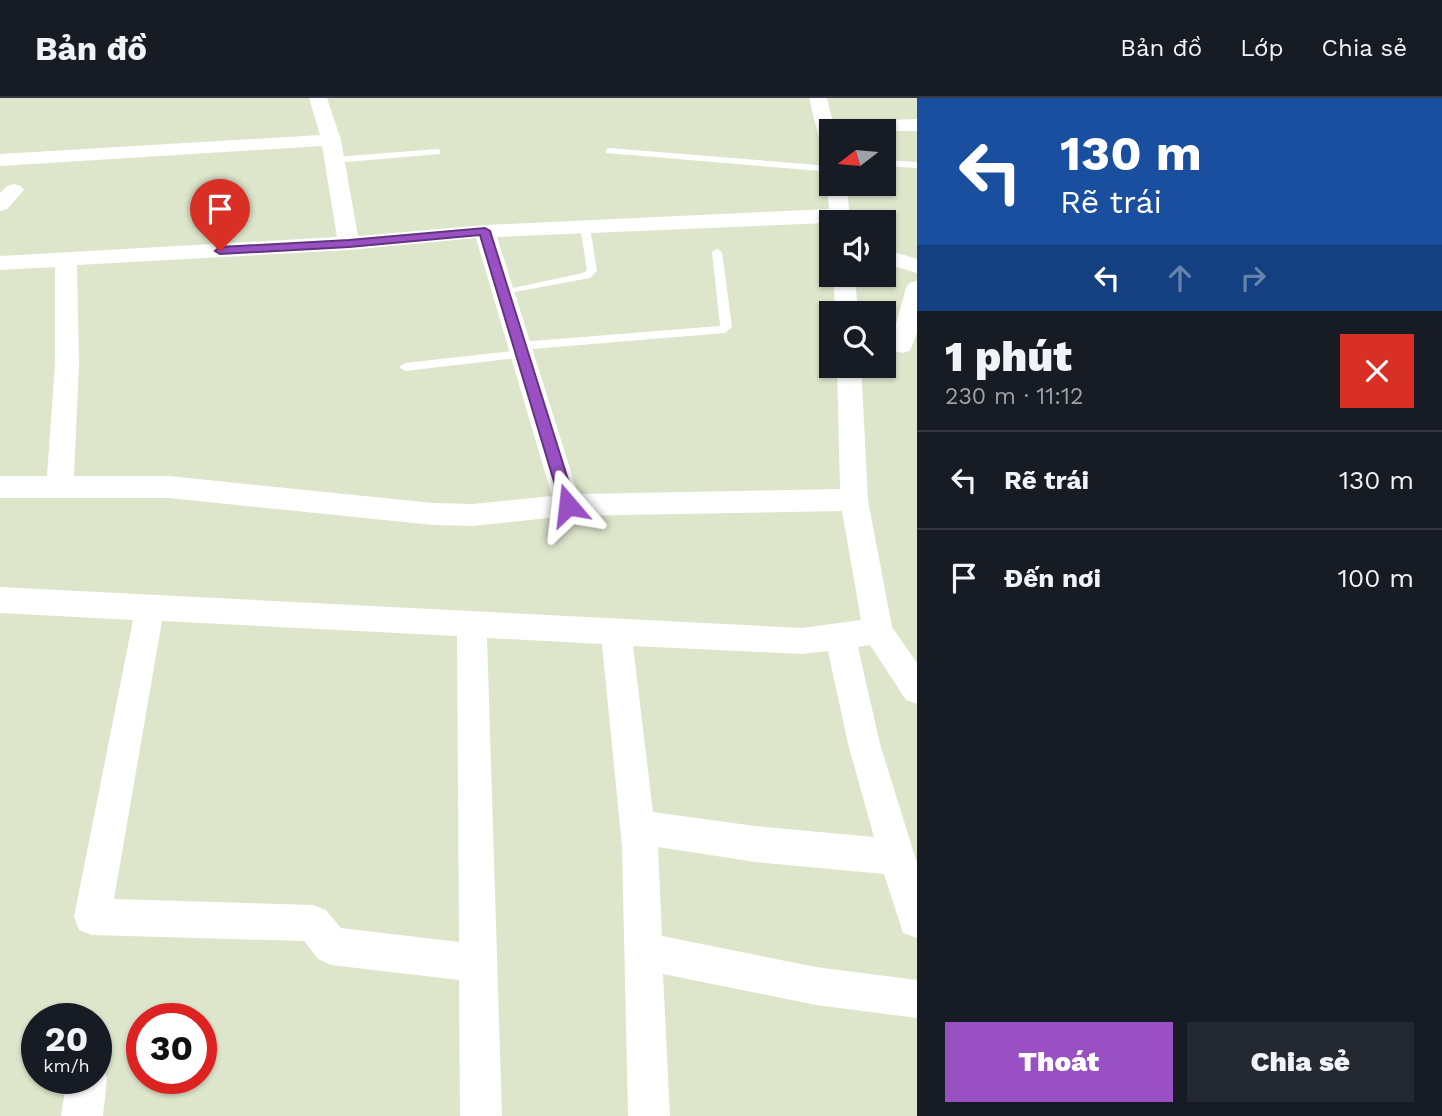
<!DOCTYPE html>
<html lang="vi">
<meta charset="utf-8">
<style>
body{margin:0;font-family:"Work Sans",sans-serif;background:#242831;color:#f1f3f6;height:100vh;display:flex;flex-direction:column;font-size:26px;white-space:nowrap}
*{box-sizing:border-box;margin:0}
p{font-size:23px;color:#9ea1a6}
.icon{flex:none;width:38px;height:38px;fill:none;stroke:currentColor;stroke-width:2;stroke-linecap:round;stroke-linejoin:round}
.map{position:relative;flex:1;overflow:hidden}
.sheet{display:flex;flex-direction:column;background:#171b24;width:525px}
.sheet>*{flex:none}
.hud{background:#1a4fa0;color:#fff;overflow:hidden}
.needle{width:46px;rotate:254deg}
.buttons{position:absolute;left:819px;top:21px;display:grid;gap:14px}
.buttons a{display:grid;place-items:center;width:77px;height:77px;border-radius:0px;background:#171b24;box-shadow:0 2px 5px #0004;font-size:35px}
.speed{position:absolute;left:21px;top:905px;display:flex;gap:14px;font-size:35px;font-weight:700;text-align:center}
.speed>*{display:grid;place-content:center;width:91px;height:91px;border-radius:50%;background:#171b24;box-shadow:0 2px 5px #0004;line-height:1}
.speed small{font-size:18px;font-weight:400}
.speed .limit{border:10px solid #d22;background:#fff;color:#111}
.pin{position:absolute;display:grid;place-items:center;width:60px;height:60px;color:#fff;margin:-72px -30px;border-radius:50% 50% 50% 0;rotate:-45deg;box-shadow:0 0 7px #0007}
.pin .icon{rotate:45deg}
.me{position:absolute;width:77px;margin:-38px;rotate:343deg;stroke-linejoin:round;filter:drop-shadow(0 0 5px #0008)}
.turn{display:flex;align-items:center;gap:24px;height:147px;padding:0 28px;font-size:32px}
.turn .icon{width:91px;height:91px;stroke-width:2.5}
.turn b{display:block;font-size:49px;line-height:60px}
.lanes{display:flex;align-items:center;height:66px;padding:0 28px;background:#0003;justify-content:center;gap:35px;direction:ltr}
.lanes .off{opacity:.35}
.round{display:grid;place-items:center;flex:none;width:74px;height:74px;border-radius:0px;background:#242831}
.headline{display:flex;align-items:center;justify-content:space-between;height:119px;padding:0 28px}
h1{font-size:42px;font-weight:800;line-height:52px}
.cta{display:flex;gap:14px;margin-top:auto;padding:14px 28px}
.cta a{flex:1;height:80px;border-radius:0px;background:#9850c3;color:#fff;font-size:28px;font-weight:800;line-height:80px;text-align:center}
.cta a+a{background:#242831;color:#f1f3f6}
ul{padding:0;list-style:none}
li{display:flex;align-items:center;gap:21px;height:98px;padding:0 28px;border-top:2px solid #363941}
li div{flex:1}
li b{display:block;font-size:26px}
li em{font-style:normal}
header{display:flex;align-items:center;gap:42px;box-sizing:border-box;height:98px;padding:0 35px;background:#171b24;border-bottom:2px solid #363941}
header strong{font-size:33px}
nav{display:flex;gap:38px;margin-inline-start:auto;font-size:24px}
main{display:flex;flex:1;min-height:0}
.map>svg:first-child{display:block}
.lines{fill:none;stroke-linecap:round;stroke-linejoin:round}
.lane{fill:#fff;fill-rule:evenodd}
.street{fill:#fff;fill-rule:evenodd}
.route{fill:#9850c3;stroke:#63347f;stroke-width:2}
</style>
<header>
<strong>Bản đồ</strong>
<nav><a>Bản đồ</a><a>Lớp</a><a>Chia sẻ</a></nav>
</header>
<main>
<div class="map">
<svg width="917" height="1018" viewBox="0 0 917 1018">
<rect width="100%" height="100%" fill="#dde5cb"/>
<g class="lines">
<path class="lane" d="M 609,50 L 831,68 L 831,74 L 606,55 L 606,51 Z
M 437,51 L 440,52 L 440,56 L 335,65 L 330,62 L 335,59 Z
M 884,62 L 917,64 L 917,70 L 884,68 Z
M 585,126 L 590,129 L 597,173 L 590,180 L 499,197 L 499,193 L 583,175 L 587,172 L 580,129 Z
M 717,151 L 722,154 L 732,229 L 725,235 L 520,252 L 514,248 L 520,244 L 719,228 L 720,227 L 712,154 Z
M 522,252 L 528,256 L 526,259 L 405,273 L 399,269 L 405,265 Z"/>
<path class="street" d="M 309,0 L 327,0 L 341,42 L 358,138 L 485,127 L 829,111 L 827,86 L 830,82 L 831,86 L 847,86 L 850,124 L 497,139 L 578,396 L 840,391 L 837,268 L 861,268 L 868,402 L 892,529 L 917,565 L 917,606 L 906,602 L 870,547 L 858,549 L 880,646 L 917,765 L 917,840 L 903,835 L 884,776 L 755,764 L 658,749 L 662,838 L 816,869 L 917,882 L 917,920 L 816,907 L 663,876 L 670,1018 L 628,1018 L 622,749 L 602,546 L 487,540 L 502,1018 L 460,1018 L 459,882 L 331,867 L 318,861 L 304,843 L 92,837 L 79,832 L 74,819 L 133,522 L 0,515 L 0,489 L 802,530 L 861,522 L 842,413 L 568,418 L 473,428 L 433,427 L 169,400 L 0,400 L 0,378 L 47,378 L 55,266 L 55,169 L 0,172 L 0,158 L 337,139 L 322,48 L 0,68 L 0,56 L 320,37 ZM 476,140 L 552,398 L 473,406 L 433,405 L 169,378 L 74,378 L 79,266 L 77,167 L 349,152 ZM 162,523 L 457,538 L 459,844 L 341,830 L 326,812 L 313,807 L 114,801 ZM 633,548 L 802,556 L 828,553 L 848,646 L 874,739 L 755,728 L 653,714 Z
M 809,0 L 827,0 L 833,24 L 917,21 L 917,33 L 831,33 L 831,64 L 824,62 Z
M 14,86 L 21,88 L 24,92 L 7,111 L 0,113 L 0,95 L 7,88 Z
M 884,151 L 917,161 L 917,175 L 884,165 Z
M 833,177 L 855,177 L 857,205 L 868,215 L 838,213 L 835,208 Z
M 917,183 L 917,235 L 910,253 L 902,255 L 894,253 L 890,247 L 906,190 L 909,185 Z
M 96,964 L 101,966 L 107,980 L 103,1018 L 61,1018 L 67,980 L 96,980 Z"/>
</g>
<path class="route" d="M 485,130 L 490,133 L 576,407 L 568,413 L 561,407 L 480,137 L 349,149 L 220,156 L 215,153 L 220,149 L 349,142 Z"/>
</svg>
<div class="buttons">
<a><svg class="needle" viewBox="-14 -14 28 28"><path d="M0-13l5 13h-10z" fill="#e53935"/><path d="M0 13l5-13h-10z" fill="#9ea1a6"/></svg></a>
<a><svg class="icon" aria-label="sound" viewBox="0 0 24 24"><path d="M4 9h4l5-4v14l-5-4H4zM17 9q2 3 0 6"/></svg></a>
<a><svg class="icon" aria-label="search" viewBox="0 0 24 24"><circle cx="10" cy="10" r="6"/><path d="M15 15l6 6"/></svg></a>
</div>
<div class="speed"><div>20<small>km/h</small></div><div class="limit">30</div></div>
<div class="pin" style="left:220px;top:153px;background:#d93025"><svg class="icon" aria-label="arrive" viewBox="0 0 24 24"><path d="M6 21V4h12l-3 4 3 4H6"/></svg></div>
<svg class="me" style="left:568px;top:407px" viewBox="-20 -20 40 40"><path d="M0-17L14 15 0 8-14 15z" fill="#9850c3" stroke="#fff" stroke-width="4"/></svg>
</div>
<section class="sheet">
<div class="hud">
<div class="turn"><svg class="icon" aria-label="left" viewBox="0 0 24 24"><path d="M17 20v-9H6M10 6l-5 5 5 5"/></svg><div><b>130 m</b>Rẽ trái</div></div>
<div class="lanes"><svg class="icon" aria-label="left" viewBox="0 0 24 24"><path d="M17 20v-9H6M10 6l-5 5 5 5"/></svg><svg class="icon off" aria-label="ahead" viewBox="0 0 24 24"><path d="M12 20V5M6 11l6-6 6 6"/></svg><svg class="icon off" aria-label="right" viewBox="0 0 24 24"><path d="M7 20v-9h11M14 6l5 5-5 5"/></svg></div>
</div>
<div class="headline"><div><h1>1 phút</h1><p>230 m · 11:12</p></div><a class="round" style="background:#d93025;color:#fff"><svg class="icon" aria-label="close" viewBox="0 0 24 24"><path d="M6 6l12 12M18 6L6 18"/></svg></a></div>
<ul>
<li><svg class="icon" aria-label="left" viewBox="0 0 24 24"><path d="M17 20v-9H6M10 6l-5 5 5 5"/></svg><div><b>Rẽ trái</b></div><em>130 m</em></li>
<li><svg class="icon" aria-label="arrive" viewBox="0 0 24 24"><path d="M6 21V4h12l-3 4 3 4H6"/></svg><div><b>Đến nơi</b></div><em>100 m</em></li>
</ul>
<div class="cta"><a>Thoát</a><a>Chia sẻ</a></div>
</section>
</main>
